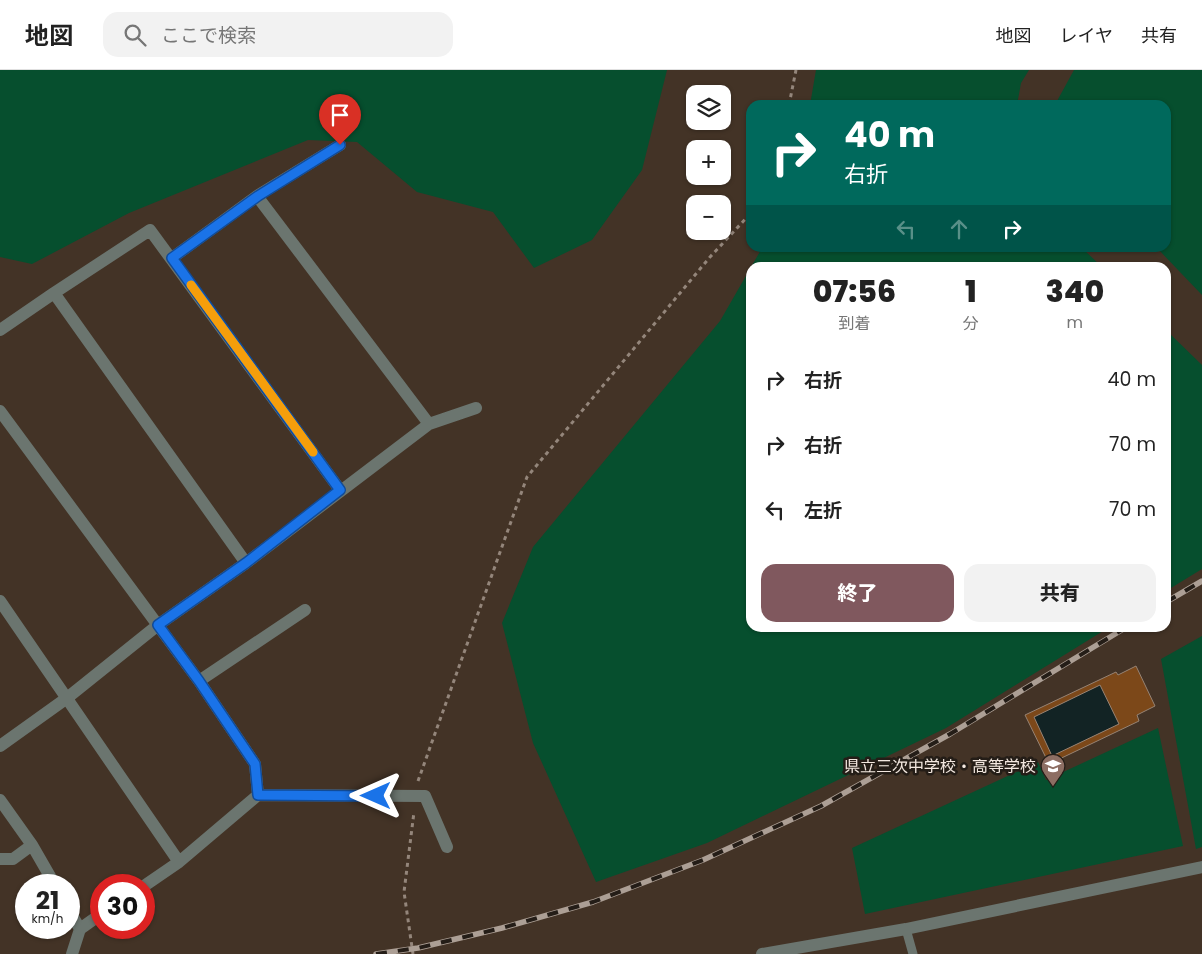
<!DOCTYPE html>
<html lang="ja">
<meta charset="utf-8">
<style>
body{margin:0;font-family:Poppins,"Noto Sans JP",sans-serif;background:#f2f2f2;color:#222;height:100vh;display:flex;flex-direction:column;font-size:19px;white-space:nowrap}
*{box-sizing:border-box;margin:0}
p{font-size:16px;color:#767676}
.icon{flex:none;width:28px;height:28px;fill:none;stroke:currentColor;stroke-width:2;stroke-linecap:round;stroke-linejoin:round}
.map{position:relative;flex:1;overflow:hidden}
.side{position:absolute;left:746px;top:192px;width:425px;height:370px;display:flex;flex-direction:column;background:#fff;border-radius:15px;box-shadow:0 1px 4px #0004}
.side>*{flex:none}
.guide{position:absolute;left:746px;top:30px;width:425px;height:152px;border-radius:15px;box-shadow:0 1px 4px #0004;background:#00695c;color:#fff;overflow:hidden}
.controls{position:absolute;left:686px;top:15px;display:grid;gap:10px}
.controls a{display:grid;place-items:center;width:45px;height:45px;border-radius:10px;background:#fff;box-shadow:0 1px 4px #0004;font-size:25px}
.speed{position:absolute;left:15px;top:804px;display:flex;gap:10px;font-size:25px;font-weight:700;text-align:center}
.speed>*{display:grid;place-content:center;width:65px;height:65px;border-radius:50%;background:#fff;box-shadow:0 1px 4px #0004;line-height:1}
.speed small{font-size:12px;font-weight:400}
.speed .limit{border:8px solid #d22;background:#fff;color:#111}
.pin{position:absolute;display:grid;place-items:center;width:42px;height:42px;color:#fff;margin:-51px -21px;border-radius:50% 50% 50% 0;rotate:-45deg;box-shadow:0 0 5px #0007}
.pin .icon{rotate:45deg}
.me{position:absolute;width:55px;margin:-28px;rotate:270deg;stroke-linejoin:round;filter:drop-shadow(0 0 4px #0008)}
.turn{display:flex;align-items:center;gap:18px;height:105px;padding:0 15px;font-size:22px}
.turn .icon{width:65px;height:65px;stroke-width:2.5}
.turn b{display:block;font-size:35px;line-height:42px}
.lanes{display:flex;align-items:center;height:48px;padding:0 15px;background:#0003;justify-content:center;gap:25px;direction:ltr}
.lanes .off{opacity:.35}
.eta{display:flex;justify-content:space-evenly;align-items:center;height:85px;text-align:center}
.eta b{font-size:30px;font-weight:800;line-height:35px}
.action{display:flex;gap:10px;margin-top:auto;padding:10px 15px}
.action a{flex:1;height:58px;border-radius:15px;background:#80585e;color:#fff;font-size:20px;font-weight:800;line-height:58px;text-align:center}
.action a+a{background:#f2f2f2;color:#222}
ul{padding:0;list-style:none}
li{display:flex;align-items:center;gap:15px;height:65px;padding:0 15px}
li div{flex:1}
li b{display:block;font-size:19px}
li em{font-style:normal}
header{display:flex;align-items:center;gap:30px;box-sizing:border-box;height:70px;padding:0 25px;background:#fff;border-bottom:1px solid #e0e0e0}
header strong{font-size:24px}
nav{display:flex;gap:28px;margin-inline-start:auto;font-size:18px}
.search{width:350px;height:45px;background:#f2f2f2;display:flex;align-items:center;gap:12px;box-sizing:border-box;padding:0 18px;border-radius:15px;color:#767676;font-size:19px}
.map>svg:first-child{display:block}
.green{fill:#064f2e}
.water{fill:#122324}
.building{fill:#7c4819;stroke:#968374;fill-rule:evenodd}
.lines{fill:none;stroke-linecap:round;stroke-linejoin:round}
.path{stroke:#94867b;stroke-width:3;stroke-dasharray:4 4;stroke-linecap:butt}
.service{stroke:#6b756f;stroke-width:9}
.minor{stroke:#6b756f;stroke-width:12}
.rail-casing{stroke:#ac9f95;stroke-width:5.5}
.rail{stroke:#241d17;stroke-width:4;stroke-dasharray:11;stroke-linecap:butt}
.route-casing{stroke:#114b97;stroke-width:12}
.route{stroke:#1a73e8;stroke-width:9}
.slow{stroke:#f59e0b;stroke-width:9}
.labels{text-anchor:middle;stroke-width:5;stroke-linejoin:round;paint-order:stroke}
.poi-label{font-size:16px;fill:#f3e8e0;stroke:#241d17;text-anchor:end}
</style>
<header>
<strong>地図</strong>
<div class="search"><svg class="icon" aria-label="search" viewBox="0 0 24 24"><circle cx="10" cy="10" r="6"/><path d="M15 15l6 6"/></svg>ここで検索</div>
<nav><a>地図</a><a>レイヤ</a><a>共有</a></nav>
</header>
<div class="map">
<svg width="1202" height="884" viewBox="0 0 1202 884">
<rect width="100%" height="100%" fill="#433326"/>
<path class="green" d="M 0,0 L 667,0 L 642,100 L 592,170 L 534,198 L 493,142 L 417,122 L 357,72 L 308,70 L 129,143 L 32,194 L 0,187 Z
M 816,0 L 1029,0 L 1021,13 L 1017,35 L 810,35 Z
M 1074,0 L 1202,0 L 1202,225 L 1157,178 L 1166,178 L 1166,35 L 1057,35 L 1057,31 Z
M 762,178 L 1082,178 L 1102,197 L 751,198 L 751,558 L 1108,558 L 946,658 L 707,773 L 596,812 L 533,673 L 502,553 L 533,477 L 720,251 Z
M 1166,260 L 1202,295 L 1202,499 L 1166,521 Z
M 1202,566 L 1202,777 L 1196,779 L 1161,589 Z
M 1158,658 L 1183,776 L 865,844 L 852,778 L 1038,692 L 1046,710 Z"/>
<path class="water" d="M 1100,615 L 1119,654 L 1052,686 L 1034,647 Z"/>
<path class="building" d="M 1136,596 L 1155,636 L 1137,645 L 1139,651 L 1049,694 L 1025,645 L 1116,602 L 1118,605 ZM 1100,615 L 1119,654 L 1052,686 L 1034,647 Z"/>
<g class="lines">
<path class="path" d="M 789,35 L 796,0
M 418,711 L 527,407 L 710,187 L 751,143
M 413,884 L 404,822 L 414,742"/>
<path class="service" d="M 906,859 L 913,884"/>
<path class="minor" d="M 257,126 L 429,354
M 172,188 L 257,126 L 340,75
M 54,223 L 150,160 L 340,420
M 0,260 L 54,223 L 246,493
M 0,341 L 199,611 L 255,694 L 258,725 L 179,792 L 144,816
M 0,531 L 179,792
M 199,611 L 305,540
M 0,676 L 67,628 L 158,555 L 246,493 L 429,354 L 476,338
M 258,725 L 425,726 L 447,777
M 0,730 L 32,775 L 55,815
M 0,789 L 13,789 L 32,775
M 69,840 L 80,859 L 72,884
M 80,859 L 101,844
M 762,884 L 906,859 L 1202,797"/>
<g class="rail-casing">
<path id="rail" d="M 1166,532 L 1202,511
M 376,884 L 418,878 L 502,858 L 593,832 L 703,790 L 821,736 L 950,664 L 1125,558"/>
</g>
<use href="#rail" class="rail"/>
</g>
<g class="lines">
<g class="route-casing">
<path id="route" d="M 340,75 L 258,126 L 172,188 L 340,420 L 246,493 L 158,555 L 199,611 L 255,694 L 258,725 L 376,726"/>
</g>
<use href="#route" class="route"/>
<path class="slow" d="M 191,215 L 313,382"/>
</g>
<defs>
<g id="school-pin" transform="scale(1.25)"><path d="M0 17L-7.5 6A9.5 9.5 0 1 1 7.5 6Z" fill="#8d6e63" stroke="#241d17"/><path d="M0-5L7-2L0 1L-7-2ZM-4 1L0 2.5L4 1V4Q0 6-4 4Z" fill="#fff"/></g>
</defs>
<g fill-rule="evenodd">
<use href="#school-pin" x="1053" y="696"/>
</g>
<g class="labels">
<g class="poi-label">
<text x="1036" y="702">県立三次中学校・高等学校</text>
</g>
</g>
</svg>
<div class="controls">
<a><svg class="icon" aria-label="layers" viewBox="0 0 24 24"><path d="M12 4l9 5-9 5-9-5zM3 14l9 5 9-5"/></svg></a>
<a>+</a>
<a>−</a>
</div>
<div class="speed"><div>21<small>km/h</small></div><div class="limit">30</div></div>
<div class="pin" style="left:340px;top:75px;background:#d93025"><svg class="icon" aria-label="arrive" viewBox="0 0 24 24"><path d="M6 21V4h12l-3 4 3 4H6"/></svg></div>
<svg class="me" style="left:376px;top:726px" viewBox="-20 -20 40 40"><path d="M0-17L14 15 0 8-14 15z" fill="#1a73e8" stroke="#fff" stroke-width="4"/></svg>
<div class="guide">
<div class="turn"><svg class="icon" aria-label="right" viewBox="0 0 24 24"><path d="M7 20v-9h11M14 6l5 5-5 5"/></svg><div><b>40 m</b>右折</div></div>
<div class="lanes"><svg class="icon off" aria-label="left" viewBox="0 0 24 24"><path d="M17 20v-9H6M10 6l-5 5 5 5"/></svg><svg class="icon off" aria-label="ahead" viewBox="0 0 24 24"><path d="M12 20V5M6 11l6-6 6 6"/></svg><svg class="icon" aria-label="right" viewBox="0 0 24 24"><path d="M7 20v-9h11M14 6l5 5-5 5"/></svg></div>
</div>
<section class="side">
<div class="eta">
<div><b>07:56</b><p>到着</p></div>
<div><b>1</b><p>分</p></div>
<div><b>340</b><p>m</p></div>
</div>
<ul>
<li><svg class="icon" aria-label="right" viewBox="0 0 24 24"><path d="M7 20v-9h11M14 6l5 5-5 5"/></svg><div><b>右折</b></div><em>40 m</em></li>
<li><svg class="icon" aria-label="right" viewBox="0 0 24 24"><path d="M7 20v-9h11M14 6l5 5-5 5"/></svg><div><b>右折</b></div><em>70 m</em></li>
<li><svg class="icon" aria-label="left" viewBox="0 0 24 24"><path d="M17 20v-9H6M10 6l-5 5 5 5"/></svg><div><b>左折</b></div><em>70 m</em></li>
</ul>
<div class="action"><a>終了</a><a>共有</a></div>
</section>
</div>
